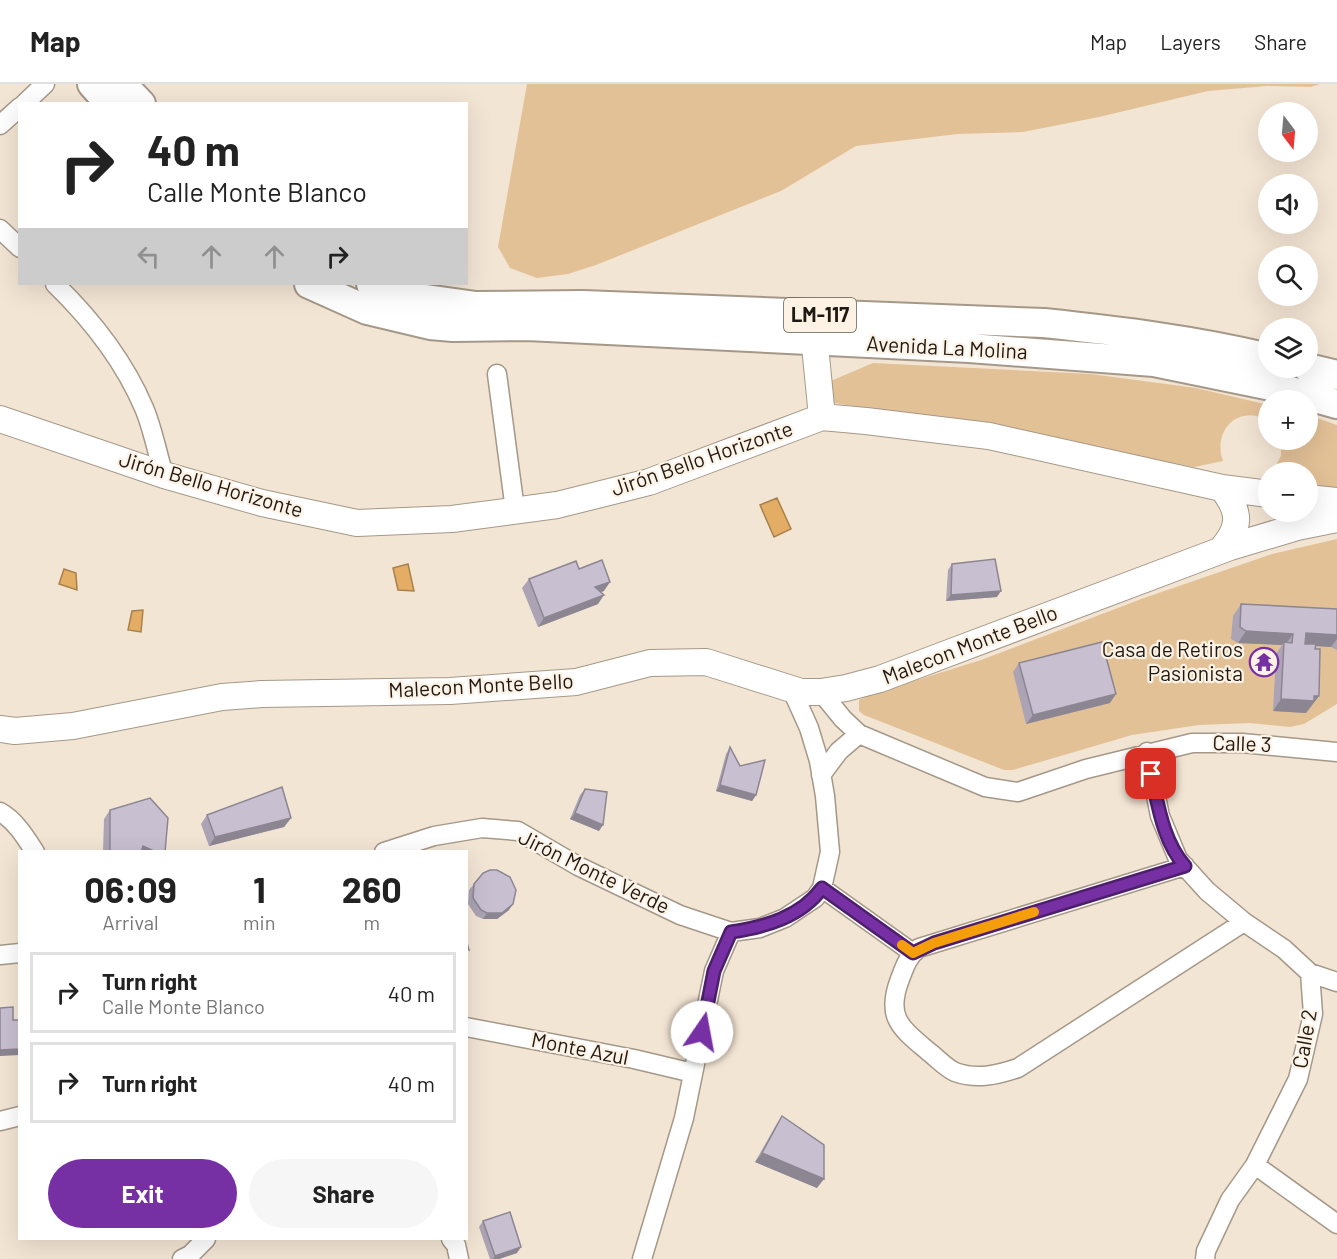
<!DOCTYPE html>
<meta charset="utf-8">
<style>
body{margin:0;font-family:Barlow,sans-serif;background:#f6f6f6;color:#222;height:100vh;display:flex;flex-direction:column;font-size:22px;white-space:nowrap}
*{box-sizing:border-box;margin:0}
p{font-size:20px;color:#767676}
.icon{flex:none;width:33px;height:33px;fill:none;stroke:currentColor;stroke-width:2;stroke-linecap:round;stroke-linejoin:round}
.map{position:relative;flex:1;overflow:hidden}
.details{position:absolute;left:18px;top:766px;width:450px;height:390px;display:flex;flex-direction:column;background:#fff;border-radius:0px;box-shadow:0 6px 24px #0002}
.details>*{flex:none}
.hud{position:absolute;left:18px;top:18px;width:450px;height:183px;border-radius:0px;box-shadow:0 6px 24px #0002;background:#fff;color:#222;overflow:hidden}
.needle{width:39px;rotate:164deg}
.tools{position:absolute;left:1258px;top:18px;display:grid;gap:12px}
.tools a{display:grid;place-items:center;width:60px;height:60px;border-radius:50%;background:#fff;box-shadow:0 6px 24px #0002;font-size:30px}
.pin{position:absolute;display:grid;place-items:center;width:51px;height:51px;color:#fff;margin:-26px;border-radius:12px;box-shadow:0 3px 9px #0006}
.me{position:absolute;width:66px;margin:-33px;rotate:12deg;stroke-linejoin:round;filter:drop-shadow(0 0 4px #0008)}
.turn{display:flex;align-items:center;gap:21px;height:126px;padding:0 30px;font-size:27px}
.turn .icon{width:78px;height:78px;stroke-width:2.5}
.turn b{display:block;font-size:42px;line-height:51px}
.lanes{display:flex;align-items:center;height:57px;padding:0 30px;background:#0003;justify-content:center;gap:30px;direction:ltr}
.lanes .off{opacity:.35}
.eta{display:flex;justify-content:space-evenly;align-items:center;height:102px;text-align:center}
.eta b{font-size:36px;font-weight:700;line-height:42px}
.primary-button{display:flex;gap:12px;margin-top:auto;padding:12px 30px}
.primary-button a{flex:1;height:69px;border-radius:36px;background:#7630a4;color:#fff;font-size:24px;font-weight:700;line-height:69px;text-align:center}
.primary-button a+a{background:#f6f6f6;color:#222}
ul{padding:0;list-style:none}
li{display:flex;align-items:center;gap:18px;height:81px;margin:0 12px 9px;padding:0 18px;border:3px solid #e0e0e0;border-radius:0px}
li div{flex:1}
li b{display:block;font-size:22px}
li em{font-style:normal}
header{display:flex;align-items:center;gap:36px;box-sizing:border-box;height:84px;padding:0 30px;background:#fff;border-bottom:2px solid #e0e0e0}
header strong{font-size:28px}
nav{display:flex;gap:33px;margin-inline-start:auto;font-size:21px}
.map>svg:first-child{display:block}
.green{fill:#e3c197}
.water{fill:#e3ad65;stroke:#a8814c;stroke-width:1.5}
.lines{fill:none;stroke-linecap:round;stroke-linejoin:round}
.street-casing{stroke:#a59888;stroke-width:21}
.secondary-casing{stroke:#a59888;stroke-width:28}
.primary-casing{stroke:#a59888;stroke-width:32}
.street{stroke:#fff;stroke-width:18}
.secondary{stroke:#fff;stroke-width:26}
.primary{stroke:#fff;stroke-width:28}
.wall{fill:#aca4b4}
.shaded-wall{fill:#8c8692}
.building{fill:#c8bfd1;stroke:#8c8692;stroke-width:1.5}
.route-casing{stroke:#4d1f6b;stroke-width:15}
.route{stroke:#7630a4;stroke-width:10}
.slow{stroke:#f59e0b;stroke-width:10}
.labels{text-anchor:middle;stroke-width:4.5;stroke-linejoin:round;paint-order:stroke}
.shield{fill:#fef2e5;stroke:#615a52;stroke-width:1.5}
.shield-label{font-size:20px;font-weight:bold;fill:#1e1913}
.street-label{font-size:21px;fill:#1e1913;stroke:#fef2e5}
.poi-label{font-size:21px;fill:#1e1913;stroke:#fef2e5;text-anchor:end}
</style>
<header>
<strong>Map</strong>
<nav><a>Map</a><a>Layers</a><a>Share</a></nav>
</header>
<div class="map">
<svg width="1337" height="1175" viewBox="0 0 1337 1175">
<rect width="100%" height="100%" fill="#f3e5d4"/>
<path class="green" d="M 527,0 L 1320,0 L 1311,3 L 1267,2 L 1208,7 L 1099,33 L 1023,48 L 958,50 L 856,62 L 781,107 L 596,181 L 568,190 L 537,194 L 510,184 L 498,163 Z
M 873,279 L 1091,290 L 1196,304 L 1269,321 L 1269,337 C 1239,319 1212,346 1223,377 L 1194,383 L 990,344 L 828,318 L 826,299 Z
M 1308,331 L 1337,341 L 1337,407 L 1308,404 L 1308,388 L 1283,388 L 1277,379 L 1281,372 L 1281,356 L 1308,356 Z
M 1337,455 L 1337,620 L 1304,640 L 1290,643 L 1250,639 L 1199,641 L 1132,651 L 1013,686 L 1004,686 L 864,631 L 859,627 L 859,616 L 872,610 L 981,576 L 1144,514 L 1272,470 Z"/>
<path class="water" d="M 777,414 L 791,445 L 774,453 L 760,421 Z
M 408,480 L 414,507 L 398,506 L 393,484 Z
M 64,485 L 76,489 L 77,506 L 59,500 Z
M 143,526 L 141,548 L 128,546 L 132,527 Z"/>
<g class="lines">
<g class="street-casing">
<path id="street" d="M 24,20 L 45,0
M 0,41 L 20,23
M 0,145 L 20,164
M 55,200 C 91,235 124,277 144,324 C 153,345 157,369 164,391
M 497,290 L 515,426
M 821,608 L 843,635 L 859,650 L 985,703 L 1018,708 L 1086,685 L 1192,659 L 1242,659 L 1337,668
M 1147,668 L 1160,732 L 1178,775 L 1207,807 L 1244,838 L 1284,865 L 1310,889 L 1313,930 L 1298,995 L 1255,1081 L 1230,1116 L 1206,1167 L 1205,1175
M 821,691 L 839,667 L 859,650
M 0,728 C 15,736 26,754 35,768
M 384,768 L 434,752 L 482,744 L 518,747 L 578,782 L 680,831 L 731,848 L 760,844 L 785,834 L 815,814 L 822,804 L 830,768 L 825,712 L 819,677 L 809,644 L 791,604
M 1185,782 L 919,864 C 908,872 905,882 900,895 C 885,934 901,944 929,968 C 937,974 946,984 955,988 C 977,996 997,991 1018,984 L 1244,838
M 822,804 L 913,869
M 0,871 L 20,869
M 1310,889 L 1337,898
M 466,943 L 634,975 L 693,989
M 0,1037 L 20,1032
M 1255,1081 L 1337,1140
M 451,1155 L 456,1161 L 459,1175
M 182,1175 L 190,1171 L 206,1155
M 642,1175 L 684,1034 L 714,887 L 731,848"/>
</g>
<g class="secondary-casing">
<path id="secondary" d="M 818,235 L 815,262 L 822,333
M 0,335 L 164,391 L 262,419 L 357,439 L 452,435 L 557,421 L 649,398 L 822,333 L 866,337 L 989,352 L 1222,404 L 1269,410
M 1308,414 L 1337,417
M 1221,466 C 1241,443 1241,428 1222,404
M 0,645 L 15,647 L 73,642 L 222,613 L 262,610 L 450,607 L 576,598 L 650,579 L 706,578 L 801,608 L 821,608 L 846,604 L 880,595 L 1230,463 L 1297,443 L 1337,435"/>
</g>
<g class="primary-casing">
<path id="primary" d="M 92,0 L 110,20
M 122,0 L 141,20
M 309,200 L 367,226 L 430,241 L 453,243 L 527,242 L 969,264 L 1154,278 L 1276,303 L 1337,320
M 371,200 L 419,214 L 476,222 L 583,221 L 1044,239 C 1119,247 1195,256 1269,274
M 1308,284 L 1337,291"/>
</g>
<use href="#street" class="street"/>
<use href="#secondary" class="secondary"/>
<use href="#primary" class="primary"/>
</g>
<path class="wall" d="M 952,480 L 997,513 L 946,517 L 948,486 Z
M 579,485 L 604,507 L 601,508 L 598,520 L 538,543 L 522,504 L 529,495 Z
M 1241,520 L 1337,525 L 1337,566 L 1331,563 L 1316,562 L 1319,612 L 1306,629 L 1273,627 L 1276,570 L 1282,561 L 1238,559 L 1231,555 L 1233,532 Z
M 1019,579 L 1110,619 L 1026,640 L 1013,588 Z
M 730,663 L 756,711 L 752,717 L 716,707 L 726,670 Z
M 585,705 L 599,747 L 570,735 L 580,711 Z
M 110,726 L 165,768 L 103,768 L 104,735 Z
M 207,731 L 291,734 L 284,743 L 209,762 L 201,740 Z
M 474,800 L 509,826 L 497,835 L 483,835 L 476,832 L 468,820 L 469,806 Z
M 782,1032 L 817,1104 L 755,1078 L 776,1041 Z
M 483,1137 L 517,1169 L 499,1175 L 490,1175 L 479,1143 Z"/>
<path class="shaded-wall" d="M 610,498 L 604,507 L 589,512 L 595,503 Z
M 1001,507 L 997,513 L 946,517 L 951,511 Z
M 604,511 L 598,520 L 538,543 L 544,534 Z
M 1246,547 L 1293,550 L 1285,561 L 1284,558 L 1282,561 L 1238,559 Z
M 1306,549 L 1337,551 L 1337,555 L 1331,563 L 1298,561 Z
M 1116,610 L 1110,619 L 1026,640 L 1033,631 Z
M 1314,612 L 1319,612 L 1306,629 L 1273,627 L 1281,615 Z
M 720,701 L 756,711 L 752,717 L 716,707 Z
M 575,729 L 603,741 L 599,747 L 570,735 Z
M 291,734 L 284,743 L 209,762 L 215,753 Z
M 143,762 L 156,768 L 139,768 Z
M 513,820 L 509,826 L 497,835 L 483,835 L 487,829 Z
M 20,965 L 20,971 L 0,972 L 0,966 Z
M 762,1069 L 824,1095 L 817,1104 L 755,1078 Z
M 521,1163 L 517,1169 L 499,1175 L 493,1175 L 495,1172 Z"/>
<path class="building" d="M 995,475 L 1001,507 L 951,511 L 952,480 Z
M 602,476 L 610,498 L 595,503 L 604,511 L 544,534 L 529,495 L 576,477 L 579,485 Z
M 1241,520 L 1337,525 L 1337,551 L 1306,549 L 1305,560 L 1316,560 L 1315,565 L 1320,565 L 1319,612 L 1314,612 L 1314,617 L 1281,615 L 1284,558 L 1292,559 L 1293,550 L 1246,547 L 1240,543 Z
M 1102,558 L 1116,610 L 1033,631 L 1019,579 Z
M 730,663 L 740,682 L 765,676 L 756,711 L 720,701 Z
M 282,703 L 291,734 L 215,753 L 207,731 Z
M 585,705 L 607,708 L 603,741 L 575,729 Z
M 150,714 L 168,734 L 165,768 L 156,768 L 143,762 L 141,768 L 107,768 L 110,767 L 110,726 Z
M 490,786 L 497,786 L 510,793 L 516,806 L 513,820 L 502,829 L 487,829 L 481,826 L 473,814 L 474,800 L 483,789 Z
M 466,855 L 469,866 L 466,865 Z
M 13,923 L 13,936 L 20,936 L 20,965 L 0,966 L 0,924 Z
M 782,1032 L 824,1061 L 824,1095 L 762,1069 Z
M 510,1128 L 521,1163 L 495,1172 L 483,1137 Z"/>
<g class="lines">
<g class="route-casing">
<path id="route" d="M 702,948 L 714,887 L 731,848 C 765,843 801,833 822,804 L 913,869 L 934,859 L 1185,782 C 1163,758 1158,720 1151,690"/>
</g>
<use href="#route" class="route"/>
<path class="slow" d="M 902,861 L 913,869 L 934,859 L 1034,828"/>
</g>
<defs>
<g id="temple-ring" transform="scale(1.5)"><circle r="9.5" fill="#fef2e5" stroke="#7630a4" stroke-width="1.5"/><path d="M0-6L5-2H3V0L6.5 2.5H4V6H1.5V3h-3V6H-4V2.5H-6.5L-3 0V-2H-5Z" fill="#7630a4"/></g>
</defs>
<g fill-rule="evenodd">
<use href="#temple-ring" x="1264" y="578"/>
</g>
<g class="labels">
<rect class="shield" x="784" y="214" width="72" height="34" rx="4.5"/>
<g class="shield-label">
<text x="820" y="238">LM-117</text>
</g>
<g class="street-label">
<text transform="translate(947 264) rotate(3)" y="7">Avenida La Molina</text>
<text transform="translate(702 375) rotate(-19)" y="7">Jirón Bello Horizonte</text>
<text transform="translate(211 401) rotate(16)" y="7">Jirón Bello Horizonte</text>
<text transform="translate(970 561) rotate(-21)" y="7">Malecon Monte Bello</text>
<text transform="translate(481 602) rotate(-3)" y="7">Malecon Monte Bello</text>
<text transform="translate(1242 660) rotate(2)" y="7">Calle 3</text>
<text transform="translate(594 788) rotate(26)" y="7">Jirón Monte Verde</text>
<text transform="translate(1305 955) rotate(-80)" y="7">Calle 2</text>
<text transform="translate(580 965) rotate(11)" y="7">Monte Azul</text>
</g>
<g class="poi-label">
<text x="1243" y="573">Casa de Retiros<tspan x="1243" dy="24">Pasionista</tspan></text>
</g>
</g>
</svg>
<div class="tools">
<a><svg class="needle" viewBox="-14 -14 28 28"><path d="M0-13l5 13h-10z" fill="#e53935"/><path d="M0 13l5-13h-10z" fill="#767676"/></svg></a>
<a><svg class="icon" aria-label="sound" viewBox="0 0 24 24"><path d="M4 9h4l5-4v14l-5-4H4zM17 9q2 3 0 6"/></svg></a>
<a><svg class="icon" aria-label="search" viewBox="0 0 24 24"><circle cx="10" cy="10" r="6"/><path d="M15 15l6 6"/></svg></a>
<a><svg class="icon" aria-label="layers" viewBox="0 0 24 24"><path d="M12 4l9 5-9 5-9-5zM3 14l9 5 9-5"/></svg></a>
<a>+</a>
<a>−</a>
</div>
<div class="pin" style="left:1151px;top:690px;background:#d93025"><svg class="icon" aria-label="arrive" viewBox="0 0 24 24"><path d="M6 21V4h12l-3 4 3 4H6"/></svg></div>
<svg class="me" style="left:702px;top:948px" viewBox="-20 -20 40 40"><circle r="19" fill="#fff"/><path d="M0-13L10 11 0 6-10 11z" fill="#7630a4"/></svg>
<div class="hud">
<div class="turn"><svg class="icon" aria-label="right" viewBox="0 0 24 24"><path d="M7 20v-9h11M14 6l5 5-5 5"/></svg><div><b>40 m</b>Calle Monte Blanco</div></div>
<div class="lanes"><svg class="icon off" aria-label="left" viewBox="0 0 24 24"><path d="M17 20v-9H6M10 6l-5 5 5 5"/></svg><svg class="icon off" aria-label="ahead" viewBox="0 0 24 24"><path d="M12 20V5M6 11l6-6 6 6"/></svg><svg class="icon off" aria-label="ahead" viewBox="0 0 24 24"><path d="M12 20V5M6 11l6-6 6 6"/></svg><svg class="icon" aria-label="right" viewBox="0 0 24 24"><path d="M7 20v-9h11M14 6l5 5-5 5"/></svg></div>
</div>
<section class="details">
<div class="eta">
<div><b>06:09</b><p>Arrival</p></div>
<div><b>1</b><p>min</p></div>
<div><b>260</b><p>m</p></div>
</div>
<ul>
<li><svg class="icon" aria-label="right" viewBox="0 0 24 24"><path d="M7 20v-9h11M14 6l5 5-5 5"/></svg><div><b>Turn right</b><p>Calle Monte Blanco</p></div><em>40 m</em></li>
<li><svg class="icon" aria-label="right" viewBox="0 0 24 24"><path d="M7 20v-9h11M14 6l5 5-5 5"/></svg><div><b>Turn right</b></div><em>40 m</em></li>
</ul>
<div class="primary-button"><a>Exit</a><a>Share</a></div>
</section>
</div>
